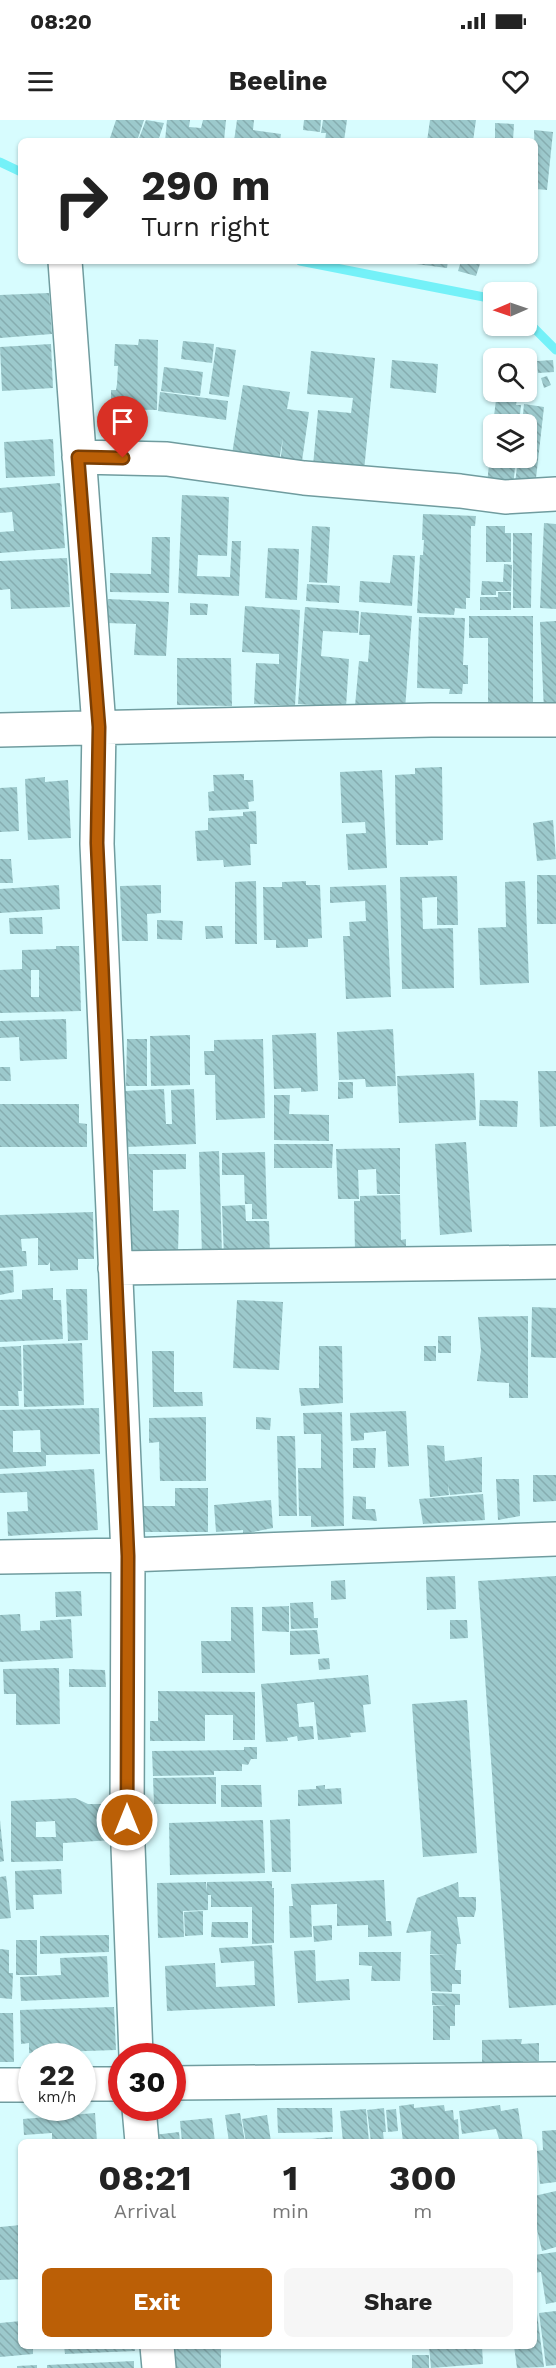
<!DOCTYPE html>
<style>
body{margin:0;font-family:"Work Sans",sans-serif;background:#f6f6f6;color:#222;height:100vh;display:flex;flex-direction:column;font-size:22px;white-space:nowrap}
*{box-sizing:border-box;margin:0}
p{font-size:20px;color:#767676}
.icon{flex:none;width:33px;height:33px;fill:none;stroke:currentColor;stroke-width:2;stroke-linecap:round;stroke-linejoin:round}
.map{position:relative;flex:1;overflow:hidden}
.panel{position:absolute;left:18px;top:2019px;width:519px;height:210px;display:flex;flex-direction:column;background:#fff;border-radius:9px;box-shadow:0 2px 4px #0004}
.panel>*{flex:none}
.top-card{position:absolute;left:18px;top:18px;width:520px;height:126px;border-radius:9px;box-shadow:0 2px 4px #0004;background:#fff;color:#222;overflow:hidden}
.needle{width:39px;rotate:268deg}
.buttons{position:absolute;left:483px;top:162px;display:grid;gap:12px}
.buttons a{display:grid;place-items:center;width:54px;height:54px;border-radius:9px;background:#fff;box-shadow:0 2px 4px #0004;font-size:30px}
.speed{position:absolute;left:18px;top:1923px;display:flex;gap:12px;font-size:30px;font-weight:700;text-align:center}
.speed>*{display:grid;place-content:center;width:78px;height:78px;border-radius:50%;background:#fff;box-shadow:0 2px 4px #0004;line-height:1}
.speed small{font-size:15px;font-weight:400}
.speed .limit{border:9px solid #d22;background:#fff;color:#111}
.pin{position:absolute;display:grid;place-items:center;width:51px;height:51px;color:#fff;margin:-62px -26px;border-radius:50% 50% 50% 0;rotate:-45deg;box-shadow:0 0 6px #0007}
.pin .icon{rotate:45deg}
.me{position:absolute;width:66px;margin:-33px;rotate:0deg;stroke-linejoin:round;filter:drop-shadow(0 0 4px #0008)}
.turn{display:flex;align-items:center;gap:21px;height:126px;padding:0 24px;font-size:27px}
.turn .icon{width:78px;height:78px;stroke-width:2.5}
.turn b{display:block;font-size:42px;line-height:51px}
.eta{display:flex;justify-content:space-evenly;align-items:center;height:102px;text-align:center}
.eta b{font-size:36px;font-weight:700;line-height:42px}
.primary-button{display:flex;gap:12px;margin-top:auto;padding:12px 24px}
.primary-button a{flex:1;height:69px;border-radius:9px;background:#bb5f06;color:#fff;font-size:24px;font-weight:700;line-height:69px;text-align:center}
.primary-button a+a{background:#f6f6f6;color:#222}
.status{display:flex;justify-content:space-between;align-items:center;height:42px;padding:0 30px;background:#fff;direction:ltr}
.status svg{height:16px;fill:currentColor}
header{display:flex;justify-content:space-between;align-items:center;height:78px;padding:0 24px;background:#fff;font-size:27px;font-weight:700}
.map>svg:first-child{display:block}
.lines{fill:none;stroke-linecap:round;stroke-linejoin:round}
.stream{stroke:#74f1f8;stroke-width:9}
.building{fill:url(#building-back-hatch);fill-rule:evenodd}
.minor-casing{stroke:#709c9f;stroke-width:36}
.minor{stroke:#fff;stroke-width:33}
.route-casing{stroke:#7a3e04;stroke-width:15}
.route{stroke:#bb5f06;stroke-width:10}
</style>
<div class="status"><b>08:20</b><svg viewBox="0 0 49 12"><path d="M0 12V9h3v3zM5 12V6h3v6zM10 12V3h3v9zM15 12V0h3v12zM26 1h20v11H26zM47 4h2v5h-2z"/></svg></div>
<header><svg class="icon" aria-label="menu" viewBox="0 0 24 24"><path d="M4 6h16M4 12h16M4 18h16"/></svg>Beeline<svg class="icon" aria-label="heart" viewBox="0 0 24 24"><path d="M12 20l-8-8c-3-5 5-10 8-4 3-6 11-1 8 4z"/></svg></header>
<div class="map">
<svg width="556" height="2248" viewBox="0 0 556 2248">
<defs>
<pattern id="building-back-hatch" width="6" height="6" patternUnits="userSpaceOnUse" patternTransform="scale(1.5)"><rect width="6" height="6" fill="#9cc9cc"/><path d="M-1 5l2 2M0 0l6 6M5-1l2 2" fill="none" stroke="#86adb0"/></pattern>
</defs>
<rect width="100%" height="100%" fill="#d7fcfe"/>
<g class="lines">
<path class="stream" d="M 0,42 L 21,52
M 300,141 L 494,179
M 526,200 L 556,230"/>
</g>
<path class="building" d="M 116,0 L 144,0 L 137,21 L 109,21 Z
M 146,0 L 164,3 L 158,21 L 138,21 Z
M 167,0 L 190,0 L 189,7 L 201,8 L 203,0 L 226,0 L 224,21 L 165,21 Z
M 237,0 L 254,0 L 253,10 L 281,14 L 280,21 L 234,21 Z
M 304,0 L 321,0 L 320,12 L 303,10 Z
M 323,0 L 347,0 L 344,21 L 325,21 L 326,13 L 321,13 Z
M 430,0 L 476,0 L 473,21 L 427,21 Z
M 495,3 L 514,4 L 513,21 L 495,21 Z
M 534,10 L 553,12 L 547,70 L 536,69 Z
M 416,141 L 448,141 L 447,148 L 416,144 Z
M 461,141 L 481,141 L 476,156 L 458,151 Z
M 49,173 L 52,214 L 0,218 L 0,175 Z
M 139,219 L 158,220 L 157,290 L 111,289 L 111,270 L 116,270 L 117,264 L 118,246 L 114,246 L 115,224 L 138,225 Z
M 183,221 L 214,224 L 212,243 L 181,239 Z
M 51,224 L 53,268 L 2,271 L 0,227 Z
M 216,227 L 236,230 L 229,277 L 209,274 Z
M 311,231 L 375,238 L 364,351 L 313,346 L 318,290 L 351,293 L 353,278 L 307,274 Z
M 392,240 L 438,244 L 436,273 L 390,268 Z
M 553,240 L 554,252 L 538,253 L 537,241 Z
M 164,247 L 203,252 L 200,276 L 161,271 Z
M 547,256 L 551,265 L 544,268 L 541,258 Z
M 243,265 L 290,272 L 287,289 L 309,292 L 301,348 L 280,345 L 283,318 L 279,341 L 232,334 Z
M 160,272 L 228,281 L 226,300 L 158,291 Z
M 497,272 L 518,272 L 516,285 L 521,285 L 519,304 L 493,304 Z
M 524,284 L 544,287 L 535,367 L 515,364 L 518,338 L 526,338 L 526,304 L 522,304 Z
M 492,315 L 494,338 L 516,338 L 513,367 L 487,364 Z
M 53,319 L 55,356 L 6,358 L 4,322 Z
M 60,363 L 65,428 L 0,433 L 0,412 L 14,411 L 12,392 L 0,393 L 0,368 Z
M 182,375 L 229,377 L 227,436 L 198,435 L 197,456 L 230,457 L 232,421 L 241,421 L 239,476 L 178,473 Z
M 423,394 L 476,396 L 475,406 L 471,406 L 470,478 L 466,478 L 466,489 L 455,488 L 454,495 L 417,493 L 420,435 L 423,435 L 424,420 L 422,420 Z
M 544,403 L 556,404 L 556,489 L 540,488 Z
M 312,406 L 330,407 L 327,463 L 309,462 Z
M 486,406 L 505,406 L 505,413 L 511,413 L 511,442 L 486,442 Z
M 513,413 L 532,413 L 531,488 L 513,488 Z
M 152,417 L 170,417 L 169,473 L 110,472 L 110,453 L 151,454 Z
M 268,428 L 299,429 L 297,480 L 265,478 Z
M 393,435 L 415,436 L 412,486 L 359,482 L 360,461 L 390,463 Z
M 67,438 L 70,487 L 11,489 L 10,469 L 0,470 L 0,441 Z
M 504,444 L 512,445 L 511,471 L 496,471 L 496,475 L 481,475 L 482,461 L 503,462 Z
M 307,464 L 340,466 L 339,483 L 306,481 Z
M 498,472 L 511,472 L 511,490 L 480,490 L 480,477 L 498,477 Z
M 108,479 L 169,482 L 166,536 L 134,535 L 136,504 L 106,503 Z
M 190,483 L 208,484 L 207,495 L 190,495 Z
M 245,486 L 300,490 L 295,586 L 254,584 L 256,543 L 279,544 L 279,534 L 242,532 Z
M 305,487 L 359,491 L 358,513 L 323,511 L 321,536 L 349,539 L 346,587 L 298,584 Z
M 361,492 L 412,496 L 405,589 L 355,586 L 359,541 L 368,542 L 370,515 L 359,515 Z
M 469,496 L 533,496 L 533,588 L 488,588 L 488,518 L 469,518 Z
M 419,497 L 465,498 L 463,545 L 468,545 L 468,564 L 463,564 L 462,574 L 449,574 L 450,569 L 417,568 Z
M 556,501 L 556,590 L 544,591 L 540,502 Z
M 177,538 L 231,538 L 232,586 L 177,585 Z
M 442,647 L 443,720 L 428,721 L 428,725 L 396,725 L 395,655 L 415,654 L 415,648 Z
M 382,650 L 387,748 L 348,750 L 346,714 L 366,713 L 365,702 L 342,703 L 340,652 Z
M 244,654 L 244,660 L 253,660 L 254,681 L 248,682 L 249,689 L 209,691 L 208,672 L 214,671 L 213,655 Z
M 45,657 L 45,662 L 68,660 L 71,718 L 28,720 L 25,659 Z
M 17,667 L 19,711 L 0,712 L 0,668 Z
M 256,691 L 257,724 L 250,724 L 251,745 L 224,747 L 223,740 L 197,741 L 195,711 L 208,710 L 208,698 L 243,696 L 243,692 Z
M 553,700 L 556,739 L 537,741 L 533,703 Z
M 0,739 L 11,739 L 13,763 L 0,763 Z
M 537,755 L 556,755 L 556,804 L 537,804 Z
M 457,756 L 458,805 L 437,805 L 437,777 L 422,778 L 423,809 L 453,808 L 454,868 L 402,869 L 400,757 Z
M 256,761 L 257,824 L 235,824 L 235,762 Z
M 306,761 L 306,765 L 320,765 L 322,818 L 308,819 L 308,827 L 276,828 L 276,820 L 264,820 L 263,767 L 282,767 L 282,762 Z
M 525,761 L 529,863 L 480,865 L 478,808 L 506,807 L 505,762 Z
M 59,765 L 60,789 L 0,793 L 0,769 Z
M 161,765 L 161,793 L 147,794 L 148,821 L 122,821 L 120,766 Z
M 386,765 L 391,877 L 346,879 L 343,816 L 350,816 L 349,802 L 366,801 L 365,781 L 330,783 L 330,767 Z
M 42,797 L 43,814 L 10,814 L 9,798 Z
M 157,800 L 183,801 L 182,820 L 157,819 Z
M 205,806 L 222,806 L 223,818 L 206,819 Z
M 56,826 L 79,826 L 81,891 L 0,893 L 0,850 L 22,849 L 22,830 L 56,829 ZM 31,850 L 39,850 L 39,877 L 31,877 Z
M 66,899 L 67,939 L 20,941 L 19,917 L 0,918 L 0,901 Z
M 393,909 L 396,966 L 366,967 L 365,959 L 339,960 L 337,912 Z
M 316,913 L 318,971 L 301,972 L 301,968 L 274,969 L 272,915 Z
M 190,915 L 190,965 L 151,966 L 150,916 Z
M 127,919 L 147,919 L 147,966 L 126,966 Z
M 263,919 L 265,998 L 216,1000 L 215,955 L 205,955 L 204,931 L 214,931 L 214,920 Z
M 0,947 L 10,947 L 11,961 L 0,961 Z
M 538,951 L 556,951 L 556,1006 L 540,1007 Z
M 474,953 L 476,1000 L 399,1003 L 397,956 Z
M 338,962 L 353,962 L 353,978 L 338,979 Z
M 164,969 L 166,1004 L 172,1004 L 171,970 L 194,969 L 196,1024 L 127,1027 L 125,971 Z
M 274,975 L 290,975 L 289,994 L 329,995 L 329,1021 L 274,1020 Z
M 480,980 L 518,981 L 517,1007 L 479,1006 Z
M 0,984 L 79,984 L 79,1003 L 87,1004 L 87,1027 L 0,1027 Z
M 466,1022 L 472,1112 L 440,1115 L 435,1024 Z
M 274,1024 L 333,1024 L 332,1048 L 274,1048 Z
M 400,1028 L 400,1074 L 377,1074 L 376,1049 L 358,1050 L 359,1079 L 338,1079 L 336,1029 Z
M 219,1031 L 222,1135 L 202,1136 L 199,1032 Z
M 265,1032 L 267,1099 L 252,1099 L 252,1084 L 245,1084 L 244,1055 L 222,1055 L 222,1033 Z
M 129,1034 L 186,1034 L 186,1049 L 153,1050 L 153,1091 L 179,1090 L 178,1134 L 132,1134 Z
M 400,1075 L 401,1120 L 406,1119 L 406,1131 L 355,1132 L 354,1081 L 360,1081 L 360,1076 Z
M 245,1085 L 246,1101 L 269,1101 L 270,1136 L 224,1137 L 222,1086 Z
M 93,1092 L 94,1139 L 78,1139 L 78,1150 L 50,1151 L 50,1142 L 48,1145 L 38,1145 L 38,1118 L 21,1119 L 22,1131 L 26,1131 L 27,1146 L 0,1148 L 0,1095 Z
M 13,1150 L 14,1172 L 0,1175 L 0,1151 Z
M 53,1168 L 53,1180 L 61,1180 L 63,1219 L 0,1222 L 0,1180 L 22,1179 L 22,1170 Z
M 66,1169 L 87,1169 L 88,1220 L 68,1221 Z
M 237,1180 L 283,1182 L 279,1250 L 233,1248 Z
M 532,1187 L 556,1188 L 556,1238 L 531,1237 Z
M 528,1196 L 528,1278 L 509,1278 L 509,1263 L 477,1261 L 481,1230 L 478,1197 Z
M 438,1216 L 451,1216 L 451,1233 L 438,1233 Z
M 82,1223 L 84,1285 L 24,1287 L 23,1225 Z
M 21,1226 L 22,1271 L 18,1271 L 19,1286 L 0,1286 L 0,1227 Z
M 319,1226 L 342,1226 L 343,1283 L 301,1286 L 299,1268 L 319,1268 Z
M 424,1226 L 436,1226 L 436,1241 L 424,1241 Z
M 152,1231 L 174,1231 L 174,1272 L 202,1272 L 203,1286 L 153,1287 Z
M 99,1288 L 100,1334 L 46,1335 L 46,1346 L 0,1349 L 0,1290 ZM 40,1310 L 41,1332 L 13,1332 L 13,1311 Z
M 406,1291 L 409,1346 L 388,1347 L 386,1311 L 364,1313 L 364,1320 L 351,1321 L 350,1293 Z
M 342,1292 L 344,1406 L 311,1407 L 311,1396 L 299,1396 L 298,1348 L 321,1348 L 321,1314 L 304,1314 L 303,1293 Z
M 206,1297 L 206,1361 L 160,1361 L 159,1322 L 149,1323 L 149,1298 Z
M 256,1297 L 271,1298 L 270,1310 L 256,1309 Z
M 277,1316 L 295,1316 L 297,1396 L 279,1396 Z
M 427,1325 L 444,1326 L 445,1341 L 482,1337 L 482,1372 L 450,1375 L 448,1364 L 449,1375 L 430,1377 Z
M 353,1328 L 376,1328 L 375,1348 L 353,1348 Z
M 94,1349 L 98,1410 L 8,1416 L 7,1392 L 28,1391 L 27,1372 L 0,1373 L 0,1354 Z
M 533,1355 L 556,1355 L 556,1381 L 533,1382 Z
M 496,1359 L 519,1359 L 520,1396 L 498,1400 Z
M 175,1368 L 208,1368 L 208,1412 L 142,1412 L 142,1386 L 175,1386 Z
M 483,1374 L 485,1400 L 423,1404 L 419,1379 Z
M 353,1376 L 366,1377 L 366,1389 L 375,1389 L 377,1401 L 352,1399 Z
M 271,1380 L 273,1408 L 243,1414 L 243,1410 L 216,1412 L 214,1385 Z
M 455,1456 L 456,1489 L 427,1490 L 426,1457 Z
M 556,1456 L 556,1885 L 509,1888 L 478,1461 Z
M 345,1460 L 346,1479 L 331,1480 L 331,1461 Z
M 81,1471 L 82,1496 L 56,1497 L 55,1472 Z
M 313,1482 L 314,1498 L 318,1498 L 318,1508 L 291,1509 L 290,1483 Z
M 289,1486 L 289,1512 L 262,1511 L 262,1487 Z
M 231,1487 L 253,1487 L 255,1553 L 202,1553 L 201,1521 L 231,1521 Z
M 20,1494 L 21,1511 L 40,1510 L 40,1501 L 71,1499 L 73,1538 L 0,1542 L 0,1495 Z
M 450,1500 L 467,1500 L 468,1518 L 450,1519 Z
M 317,1510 L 320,1534 L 290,1535 L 290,1511 Z
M 329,1538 L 330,1549 L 319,1550 L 318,1539 Z
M 59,1548 L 60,1604 L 16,1605 L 16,1574 L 4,1574 L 3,1549 Z
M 69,1549 L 105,1550 L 106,1567 L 69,1567 Z
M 368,1555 L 371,1584 L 363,1585 L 366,1612 L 350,1613 L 351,1617 L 318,1620 L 314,1582 L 297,1584 L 299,1607 L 313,1606 L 314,1619 L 298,1621 L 297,1616 L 287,1618 L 288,1621 L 266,1622 L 261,1564 Z
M 158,1571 L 255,1572 L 255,1620 L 233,1620 L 233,1595 L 205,1595 L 205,1621 L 150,1621 L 150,1601 L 158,1601 Z
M 467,1580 L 477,1733 L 423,1737 L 412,1584 Z
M 244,1627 L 257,1627 L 257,1639 L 251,1639 L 248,1645 L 242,1644 L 242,1651 L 214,1651 L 214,1655 L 153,1656 L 152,1631 L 244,1630 Z
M 216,1657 L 216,1684 L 154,1684 L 153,1658 Z
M 221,1665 L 261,1665 L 262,1687 L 221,1687 Z
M 325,1665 L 325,1669 L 341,1668 L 342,1684 L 298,1686 L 298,1670 L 316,1669 L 316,1666 Z
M 75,1678 L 88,1684 L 109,1684 L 114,1720 L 63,1723 L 63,1741 L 11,1742 L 11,1681 ZM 55,1701 L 56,1717 L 36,1717 L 36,1702 Z
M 290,1699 L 291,1752 L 272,1752 L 270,1700 Z
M 0,1700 L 4,1741 L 0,1742 Z
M 263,1700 L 265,1753 L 170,1755 L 169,1703 Z
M 61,1749 L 62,1774 L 33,1775 L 34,1789 L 16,1790 L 15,1751 Z
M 6,1756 L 11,1798 L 0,1799 L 0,1757 Z
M 384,1760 L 386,1801 L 391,1801 L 392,1816 L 368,1817 L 368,1805 L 337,1806 L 337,1784 L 311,1785 L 312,1817 L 290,1818 L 289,1786 L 293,1786 L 291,1764 Z
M 272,1761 L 272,1768 L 274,1768 L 274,1823 L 252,1824 L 252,1787 L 211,1787 L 211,1775 L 208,1775 L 208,1790 L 183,1791 L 184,1817 L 158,1818 L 157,1763 L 206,1762 L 206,1772 L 207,1762 Z
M 458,1762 L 459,1777 L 476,1777 L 476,1789 L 474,1797 L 457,1797 L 461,1824 L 457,1824 L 455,1850 L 461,1850 L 461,1864 L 452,1864 L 452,1872 L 431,1871 L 430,1835 L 445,1835 L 430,1834 L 431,1811 L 406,1813 L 417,1778 Z
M 203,1791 L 203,1815 L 185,1816 L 184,1792 Z
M 212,1802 L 248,1802 L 248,1818 L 211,1817 Z
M 332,1805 L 332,1820 L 314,1822 L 313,1806 Z
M 109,1815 L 109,1832 L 40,1834 L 40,1816 Z
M 16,1820 L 37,1820 L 37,1855 L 16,1855 Z
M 272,1825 L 275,1886 L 167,1891 L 165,1846 L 215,1843 L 216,1867 L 255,1865 L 254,1841 L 221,1843 L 219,1828 Z
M 0,1829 L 9,1830 L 9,1853 L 13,1853 L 12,1879 L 0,1878 Z
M 315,1830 L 316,1861 L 349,1859 L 350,1880 L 298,1883 L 294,1831 Z
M 359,1832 L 401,1832 L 400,1861 L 371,1861 L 372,1846 L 359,1845 Z
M 107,1836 L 109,1877 L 21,1881 L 20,1857 L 61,1855 L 60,1838 Z
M 432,1873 L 460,1874 L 460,1885 L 455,1885 L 455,1906 L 450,1906 L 450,1920 L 433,1920 L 433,1886 L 447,1885 L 432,1885 Z
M 114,1887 L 116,1930 L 29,1933 L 29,1923 L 21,1924 L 20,1890 Z
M 0,1893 L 13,1893 L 14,1942 L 0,1942 Z
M 522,1919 L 521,1924 L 539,1923 L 539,1941 L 523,1941 L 523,1950 L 482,1944 L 482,1920 Z
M 414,1984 L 414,1988 L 444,1985 L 445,1991 L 453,1990 L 454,2000 L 458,1999 L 459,2019 L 447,2022 L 403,2022 L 399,1986 Z
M 500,1985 L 501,1991 L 518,1988 L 523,2022 L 500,2022 L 496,2009 L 462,2014 L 459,1991 Z
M 277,1988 L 332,1988 L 333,2012 L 278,2013 Z
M 384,1988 L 386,2012 L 383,2012 L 384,2022 L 371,2022 L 367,1990 Z
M 366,1989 L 369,2022 L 343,2022 L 340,1991 Z
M 396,1989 L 398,2011 L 388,2012 L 386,1990 Z
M 95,1993 L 97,2022 L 52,2022 L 52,2013 L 24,2015 L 23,1999 Z
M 240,1993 L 245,2022 L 229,2022 L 225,1995 Z
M 267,1995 L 271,2022 L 246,2022 L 242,1999 Z
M 212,1998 L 215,2022 L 182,2022 L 180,2001 Z
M 556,2010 L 556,2062 L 540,2064 L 537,2031 L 543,2030 L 542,2011 Z
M 179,2012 L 180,2022 L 155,2022 L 154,2015 Z
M 332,2017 L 332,2022 L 302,2022 L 302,2020 Z
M 556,2071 L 556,2127 L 542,2131 L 534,2096 L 534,2076 Z
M 21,2105 L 21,2159 L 0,2160 L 0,2107 Z
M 556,2132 L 556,2182 L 546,2184 L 541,2152 L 534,2153 L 534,2135 Z
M 556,2191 L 556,2245 L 546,2246 L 539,2193 Z
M 534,2194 L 537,2194 L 544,2247 L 517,2248 L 514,2226 L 534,2226 Z
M 21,2201 L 21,2226 L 33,2226 L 33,2234 L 0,2237 L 0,2203 Z
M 64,2226 L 135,2226 L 135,2231 L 65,2234 Z
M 172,2226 L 221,2226 L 221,2248 L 173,2248 Z
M 429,2226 L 482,2226 L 483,2244 L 431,2248 Z
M 412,2235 L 429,2235 L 429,2248 L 412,2248 Z
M 134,2241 L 134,2248 L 47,2248 L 47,2245 Z
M 37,2245 L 37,2248 L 17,2248 L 17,2246 Z"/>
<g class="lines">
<g class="minor-casing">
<path id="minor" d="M 65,141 L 99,607 L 97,724 L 128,1435 L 127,1700 L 136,1936
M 79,337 L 167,339 L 304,358 L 460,371 L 505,377 L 556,374
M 0,610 L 431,600 L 556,600
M 115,1148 L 556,1142
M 0,1437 L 128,1435 L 556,1419
M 172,1963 L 556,1959
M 82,1964 L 122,1964
M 0,1965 L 32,1965
M 139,1988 L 142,2022
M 157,2226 L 159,2248"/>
</g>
<use href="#minor" class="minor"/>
</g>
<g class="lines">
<g class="route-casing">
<path id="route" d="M 123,338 L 78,337 L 99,607 L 97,723 L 128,1436 L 127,1700"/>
</g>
<use href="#route" class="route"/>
</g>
</svg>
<div class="buttons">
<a><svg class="needle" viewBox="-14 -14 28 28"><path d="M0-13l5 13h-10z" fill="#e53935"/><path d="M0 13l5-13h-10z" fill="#767676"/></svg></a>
<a><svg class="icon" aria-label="search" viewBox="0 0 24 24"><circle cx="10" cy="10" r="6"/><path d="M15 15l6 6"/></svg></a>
<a><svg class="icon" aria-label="layers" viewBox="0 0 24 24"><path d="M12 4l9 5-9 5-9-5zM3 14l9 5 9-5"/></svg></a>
</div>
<div class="speed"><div>22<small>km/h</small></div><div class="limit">30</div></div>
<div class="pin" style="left:123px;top:338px;background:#d93025"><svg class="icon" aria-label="arrive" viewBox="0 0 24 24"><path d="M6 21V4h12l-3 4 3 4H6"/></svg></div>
<svg class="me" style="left:127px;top:1700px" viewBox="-20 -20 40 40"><circle r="17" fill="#bb5f06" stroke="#fff" stroke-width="3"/><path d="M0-11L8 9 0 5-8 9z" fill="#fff"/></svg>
<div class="top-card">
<div class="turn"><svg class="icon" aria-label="right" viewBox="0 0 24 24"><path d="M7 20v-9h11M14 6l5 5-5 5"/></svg><div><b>290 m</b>Turn right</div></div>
</div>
<section class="panel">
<div class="eta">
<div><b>08:21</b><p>Arrival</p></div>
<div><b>1</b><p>min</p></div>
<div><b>300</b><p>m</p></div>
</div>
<div class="primary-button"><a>Exit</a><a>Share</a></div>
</section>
</div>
